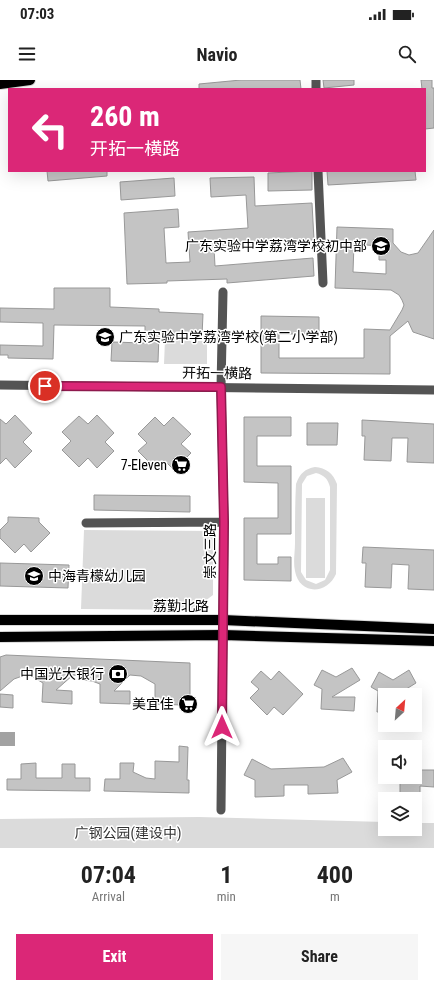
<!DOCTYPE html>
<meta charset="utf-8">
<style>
body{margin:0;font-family:"Roboto Condensed","Noto Sans SC",sans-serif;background:#f6f6f6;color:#222;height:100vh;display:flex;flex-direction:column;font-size:15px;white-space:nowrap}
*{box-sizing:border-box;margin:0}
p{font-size:13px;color:#767676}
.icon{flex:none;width:22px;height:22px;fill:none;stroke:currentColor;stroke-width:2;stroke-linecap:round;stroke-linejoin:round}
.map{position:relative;height:768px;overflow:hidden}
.drawer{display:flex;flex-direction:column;background:#fff;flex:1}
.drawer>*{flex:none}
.guide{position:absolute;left:8px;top:8px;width:418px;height:84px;border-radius:0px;box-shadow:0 4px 16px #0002;background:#db2777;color:#fff;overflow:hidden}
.needle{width:26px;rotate:26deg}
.buttons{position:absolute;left:378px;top:608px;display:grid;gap:8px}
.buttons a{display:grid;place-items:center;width:44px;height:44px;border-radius:0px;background:#fff;box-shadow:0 4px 16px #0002;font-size:20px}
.pin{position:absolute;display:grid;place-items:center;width:34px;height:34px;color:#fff;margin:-17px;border:2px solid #fff;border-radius:50%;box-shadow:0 1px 4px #0007}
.me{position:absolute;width:44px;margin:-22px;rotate:0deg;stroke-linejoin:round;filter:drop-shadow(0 0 3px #0008)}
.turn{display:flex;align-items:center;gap:14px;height:84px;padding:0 16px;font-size:18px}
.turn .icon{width:52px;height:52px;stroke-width:2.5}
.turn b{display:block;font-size:28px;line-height:34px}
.eta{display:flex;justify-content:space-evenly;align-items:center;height:68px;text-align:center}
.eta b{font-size:24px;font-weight:700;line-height:28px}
.action{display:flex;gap:8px;margin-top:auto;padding:8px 16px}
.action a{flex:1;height:46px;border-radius:0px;background:#db2777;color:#fff;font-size:16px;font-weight:700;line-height:46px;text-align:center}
.action a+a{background:#f6f6f6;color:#222}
.status{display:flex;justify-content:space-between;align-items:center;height:28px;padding:0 20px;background:#fff;direction:ltr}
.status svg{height:11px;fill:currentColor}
header{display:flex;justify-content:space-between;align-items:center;height:52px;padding:0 16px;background:#fff;font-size:18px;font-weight:700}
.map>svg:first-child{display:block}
.green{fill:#dbdbdb;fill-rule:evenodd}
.water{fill:#a2a2a2}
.building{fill:#c4c4c4;stroke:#989898;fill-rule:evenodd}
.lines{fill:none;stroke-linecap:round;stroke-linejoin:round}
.major-casing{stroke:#dbdbdb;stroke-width:12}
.minor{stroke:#545454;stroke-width:9}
.major{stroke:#000;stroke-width:10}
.route-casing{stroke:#8e194d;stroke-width:10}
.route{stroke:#db2777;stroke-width:7}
.labels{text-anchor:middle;stroke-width:3;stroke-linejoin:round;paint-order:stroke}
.poi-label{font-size:14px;fill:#000;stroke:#fff;text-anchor:end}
.street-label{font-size:14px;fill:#000;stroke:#fff}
.park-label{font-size:14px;fill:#323232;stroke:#fff}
</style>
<div class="status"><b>07:03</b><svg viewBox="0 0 49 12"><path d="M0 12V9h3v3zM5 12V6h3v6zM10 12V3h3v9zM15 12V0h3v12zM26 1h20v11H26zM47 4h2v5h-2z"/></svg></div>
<header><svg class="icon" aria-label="menu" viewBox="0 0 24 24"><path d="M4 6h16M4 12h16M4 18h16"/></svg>Navio<svg class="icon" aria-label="search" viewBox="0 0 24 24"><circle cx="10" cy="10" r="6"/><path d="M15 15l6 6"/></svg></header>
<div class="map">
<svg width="434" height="768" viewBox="0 0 434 768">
<rect width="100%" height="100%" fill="#fff"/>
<path class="green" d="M 165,260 L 207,261 L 207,284 L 164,284 Z
M 315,387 C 326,388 333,393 337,404 L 336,494 C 327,515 299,515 295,491 C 293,482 295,472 295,463 C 295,443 295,423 296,404 C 300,393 305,389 315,387 ZM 316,393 C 324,395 328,399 330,407 L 330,490 L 325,500 L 316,504 L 306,500 L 301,492 L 302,404 L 307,396 Z
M 306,418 L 325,418 L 325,498 L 306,498 Z
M 84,450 L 213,451 L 213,515 L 193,530 L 81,529 Z
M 199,737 L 385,742 L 385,749 L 415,749 L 415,743 L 434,743 L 434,768 L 0,768 L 0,739 Z"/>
<path class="water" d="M 0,652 L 15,652 L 15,666 L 0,666 Z"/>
<path class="building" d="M 241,0 L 300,0 L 301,9 L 199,9 L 199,4 Z
M 323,0 L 354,0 L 354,5 L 324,8 Z
M 421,0 L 432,0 L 432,8 L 434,8 L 434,48 L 425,49 L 425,9 L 422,9 Z
M 47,91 L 107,91 L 107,96 L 48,101 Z
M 312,91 L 312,110 L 268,111 L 268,93 Z
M 327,91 L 415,91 L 416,100 L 328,105 Z
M 254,97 L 255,126 L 312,123 L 314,160 L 243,163 L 243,167 L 214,168 L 215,186 L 313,178 L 314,196 L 227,203 L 227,199 L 167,201 L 167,203 L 127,204 L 124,133 L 178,129 L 179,147 L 164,148 L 166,183 L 190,182 L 188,152 L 248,148 L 246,115 L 211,117 L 210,98 Z
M 174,98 L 175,116 L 121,120 L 120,102 Z
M 337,147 L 393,149 L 393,163 L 401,172 L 409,175 L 418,173 L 434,150 L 434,259 L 413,252 L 408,241 L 390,256 L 390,294 L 261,293 L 261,236 L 319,237 L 319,254 L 279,254 L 279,278 L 364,278 L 364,249 L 390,250 L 402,230 L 404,225 L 402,220 L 399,215 L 391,210 L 335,208 ZM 354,164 L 379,166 L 379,180 L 386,180 L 386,194 L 353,192 Z
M 54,208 L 110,208 L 110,227 L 159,229 L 159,232 L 203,234 L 202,256 L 159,254 L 158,282 L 111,281 L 112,262 L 145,263 L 145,246 L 54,245 L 53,279 L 8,278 L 8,275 L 0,275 L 0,265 L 43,266 L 43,243 L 0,242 L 0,228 L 54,229 Z
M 15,335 L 32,353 L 23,362 L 32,371 L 15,388 L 6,378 L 0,384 L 0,339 L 6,344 Z
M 97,335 L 114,353 L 105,362 L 114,371 L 97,388 L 88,378 L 79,387 L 62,370 L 71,361 L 62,352 L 79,336 L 88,344 Z
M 155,337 L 164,346 L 173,337 L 191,354 L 181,364 L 191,373 L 174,390 L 164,380 L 156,389 L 138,371 L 147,363 L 138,354 Z
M 244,337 L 291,337 L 291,356 L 257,356 L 257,386 L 291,386 L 291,454 L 257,454 L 257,484 L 278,484 L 278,477 L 291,477 L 291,501 L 244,500 L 244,438 L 278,438 L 278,403 L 244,402 Z
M 362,340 L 434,344 L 434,383 L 407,382 L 408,358 L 392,358 L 391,381 L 364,380 L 365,356 L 362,356 Z
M 307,343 L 338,343 L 337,365 L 307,365 Z
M 94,415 L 190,416 L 190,432 L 94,430 Z
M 8,437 L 39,438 L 39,442 L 50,453 L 31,472 L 24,464 L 15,473 L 0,458 L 0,450 L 8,442 Z
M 363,467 L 434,470 L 434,510 L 408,509 L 409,485 L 392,484 L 391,508 L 365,507 L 366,483 L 362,483 Z
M 0,483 L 69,485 L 68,508 L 0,506 Z
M 6,575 L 190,583 L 190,631 L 182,631 L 182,625 L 155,624 L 155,604 L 141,596 L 130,595 L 114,611 L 130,611 L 130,624 L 100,623 L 100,604 L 92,601 L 82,600 L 83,596 L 73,595 L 56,610 L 72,611 L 72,624 L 42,622 L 43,603 L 28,594 L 14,599 L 0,611 L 0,577 Z
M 352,588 L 360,600 L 332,617 L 355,617 L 354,631 L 321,629 L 322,609 L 314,605 L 322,590 L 336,597 Z
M 409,590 L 416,603 L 403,611 L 403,615 L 385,615 L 385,632 L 377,632 L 378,611 L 371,607 L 379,592 L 393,600 Z
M 261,591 L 271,600 L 279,591 L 303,614 L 283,635 L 274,627 L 267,635 L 250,618 L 259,609 L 251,602 Z
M 0,614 L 13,615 L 13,628 L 0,627 Z
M 179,666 L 188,667 L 187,700 L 189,700 L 189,713 L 104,711 L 105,699 L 120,699 L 120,683 L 134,683 L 133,692 L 146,698 L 155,699 L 155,681 L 179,682 Z
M 343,678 L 352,692 L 337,700 L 338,713 L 308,714 L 308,705 L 284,705 L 284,716 L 255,717 L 255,700 L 244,695 L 252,679 L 271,689 L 324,687 Z
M 36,683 L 36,698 L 62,698 L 62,684 L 75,684 L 75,698 L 90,698 L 90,711 L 7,710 L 7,699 L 21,699 L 21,684 Z
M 415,690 L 434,690 L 434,707 L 420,706 L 420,718 L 400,718 L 400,697 L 415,697 Z"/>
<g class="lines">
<g class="major-casing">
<path id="major" d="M 0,4 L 30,0
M 0,540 L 223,540 L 434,549
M 0,557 L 223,555 L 434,561"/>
</g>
<path class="minor" d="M 316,0 L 316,9
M 318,91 L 323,203
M 0,305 L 434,310
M 86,443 L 224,442
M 221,730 L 224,442 L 221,307 L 223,212"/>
<use href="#major" class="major"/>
</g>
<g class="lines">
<g class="route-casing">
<path id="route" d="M 45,306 L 221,307 L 224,442 L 222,647"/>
</g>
<use href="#route" class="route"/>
</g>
<defs>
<g id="school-disc" transform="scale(1)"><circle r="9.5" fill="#000" stroke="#fff"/><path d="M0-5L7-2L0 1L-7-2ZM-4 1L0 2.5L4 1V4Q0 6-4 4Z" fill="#fff"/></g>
<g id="supermarket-disc" transform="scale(1)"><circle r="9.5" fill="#000" stroke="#fff"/><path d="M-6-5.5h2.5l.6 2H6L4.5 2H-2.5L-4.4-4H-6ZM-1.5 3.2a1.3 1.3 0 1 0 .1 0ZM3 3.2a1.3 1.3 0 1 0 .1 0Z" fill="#fff"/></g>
<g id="bank-disc" transform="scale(1)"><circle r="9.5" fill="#000" stroke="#fff"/><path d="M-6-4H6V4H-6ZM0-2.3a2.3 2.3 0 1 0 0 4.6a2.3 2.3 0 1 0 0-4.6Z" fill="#fff"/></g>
</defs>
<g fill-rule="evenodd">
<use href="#school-disc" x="381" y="166"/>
<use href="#school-disc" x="105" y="257"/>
<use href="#supermarket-disc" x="181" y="385"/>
<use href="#school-disc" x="34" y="496"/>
<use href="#bank-disc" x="118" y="594"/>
<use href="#supermarket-disc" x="188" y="624"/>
</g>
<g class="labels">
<g class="poi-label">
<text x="367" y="171">广东实验中学荔湾学校初中部</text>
<text x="119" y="262" text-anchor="start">广东实验中学荔湾学校(第二小学部)</text>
<text x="167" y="390">7-Eleven</text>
<text x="48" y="501" text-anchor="start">中海青檬幼儿园</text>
<text x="104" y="599">中国光大银行</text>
<text x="174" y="629">美宜佳</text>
</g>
<g class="street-label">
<text transform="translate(217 293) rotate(1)" y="5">开拓一横路</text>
<text transform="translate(210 471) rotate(-90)" y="5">崇文三路</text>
<text x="181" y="531">荔勤北路</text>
</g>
<g class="park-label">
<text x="128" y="758">广钢公园(建设中)</text>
</g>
</g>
</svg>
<div class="buttons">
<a><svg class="needle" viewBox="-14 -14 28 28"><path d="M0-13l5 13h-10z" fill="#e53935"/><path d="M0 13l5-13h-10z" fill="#767676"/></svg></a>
<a><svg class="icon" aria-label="sound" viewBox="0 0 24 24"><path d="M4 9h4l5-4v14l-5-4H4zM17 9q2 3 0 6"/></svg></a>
<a><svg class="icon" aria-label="layers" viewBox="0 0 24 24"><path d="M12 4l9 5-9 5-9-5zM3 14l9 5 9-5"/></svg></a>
</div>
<div class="pin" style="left:45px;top:306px;background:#d93025"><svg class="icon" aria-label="arrive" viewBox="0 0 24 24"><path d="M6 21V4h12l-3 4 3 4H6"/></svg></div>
<svg class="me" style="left:222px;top:647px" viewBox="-20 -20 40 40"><path d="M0-17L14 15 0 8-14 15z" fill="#db2777" stroke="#fff" stroke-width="4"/></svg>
<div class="guide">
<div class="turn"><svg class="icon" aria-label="left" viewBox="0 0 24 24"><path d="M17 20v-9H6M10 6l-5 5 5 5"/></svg><div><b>260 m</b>开拓一横路</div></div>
</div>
</div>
<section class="drawer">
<div class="eta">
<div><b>07:04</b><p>Arrival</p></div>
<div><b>1</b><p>min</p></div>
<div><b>400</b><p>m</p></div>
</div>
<div class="action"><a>Exit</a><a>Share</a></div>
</section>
